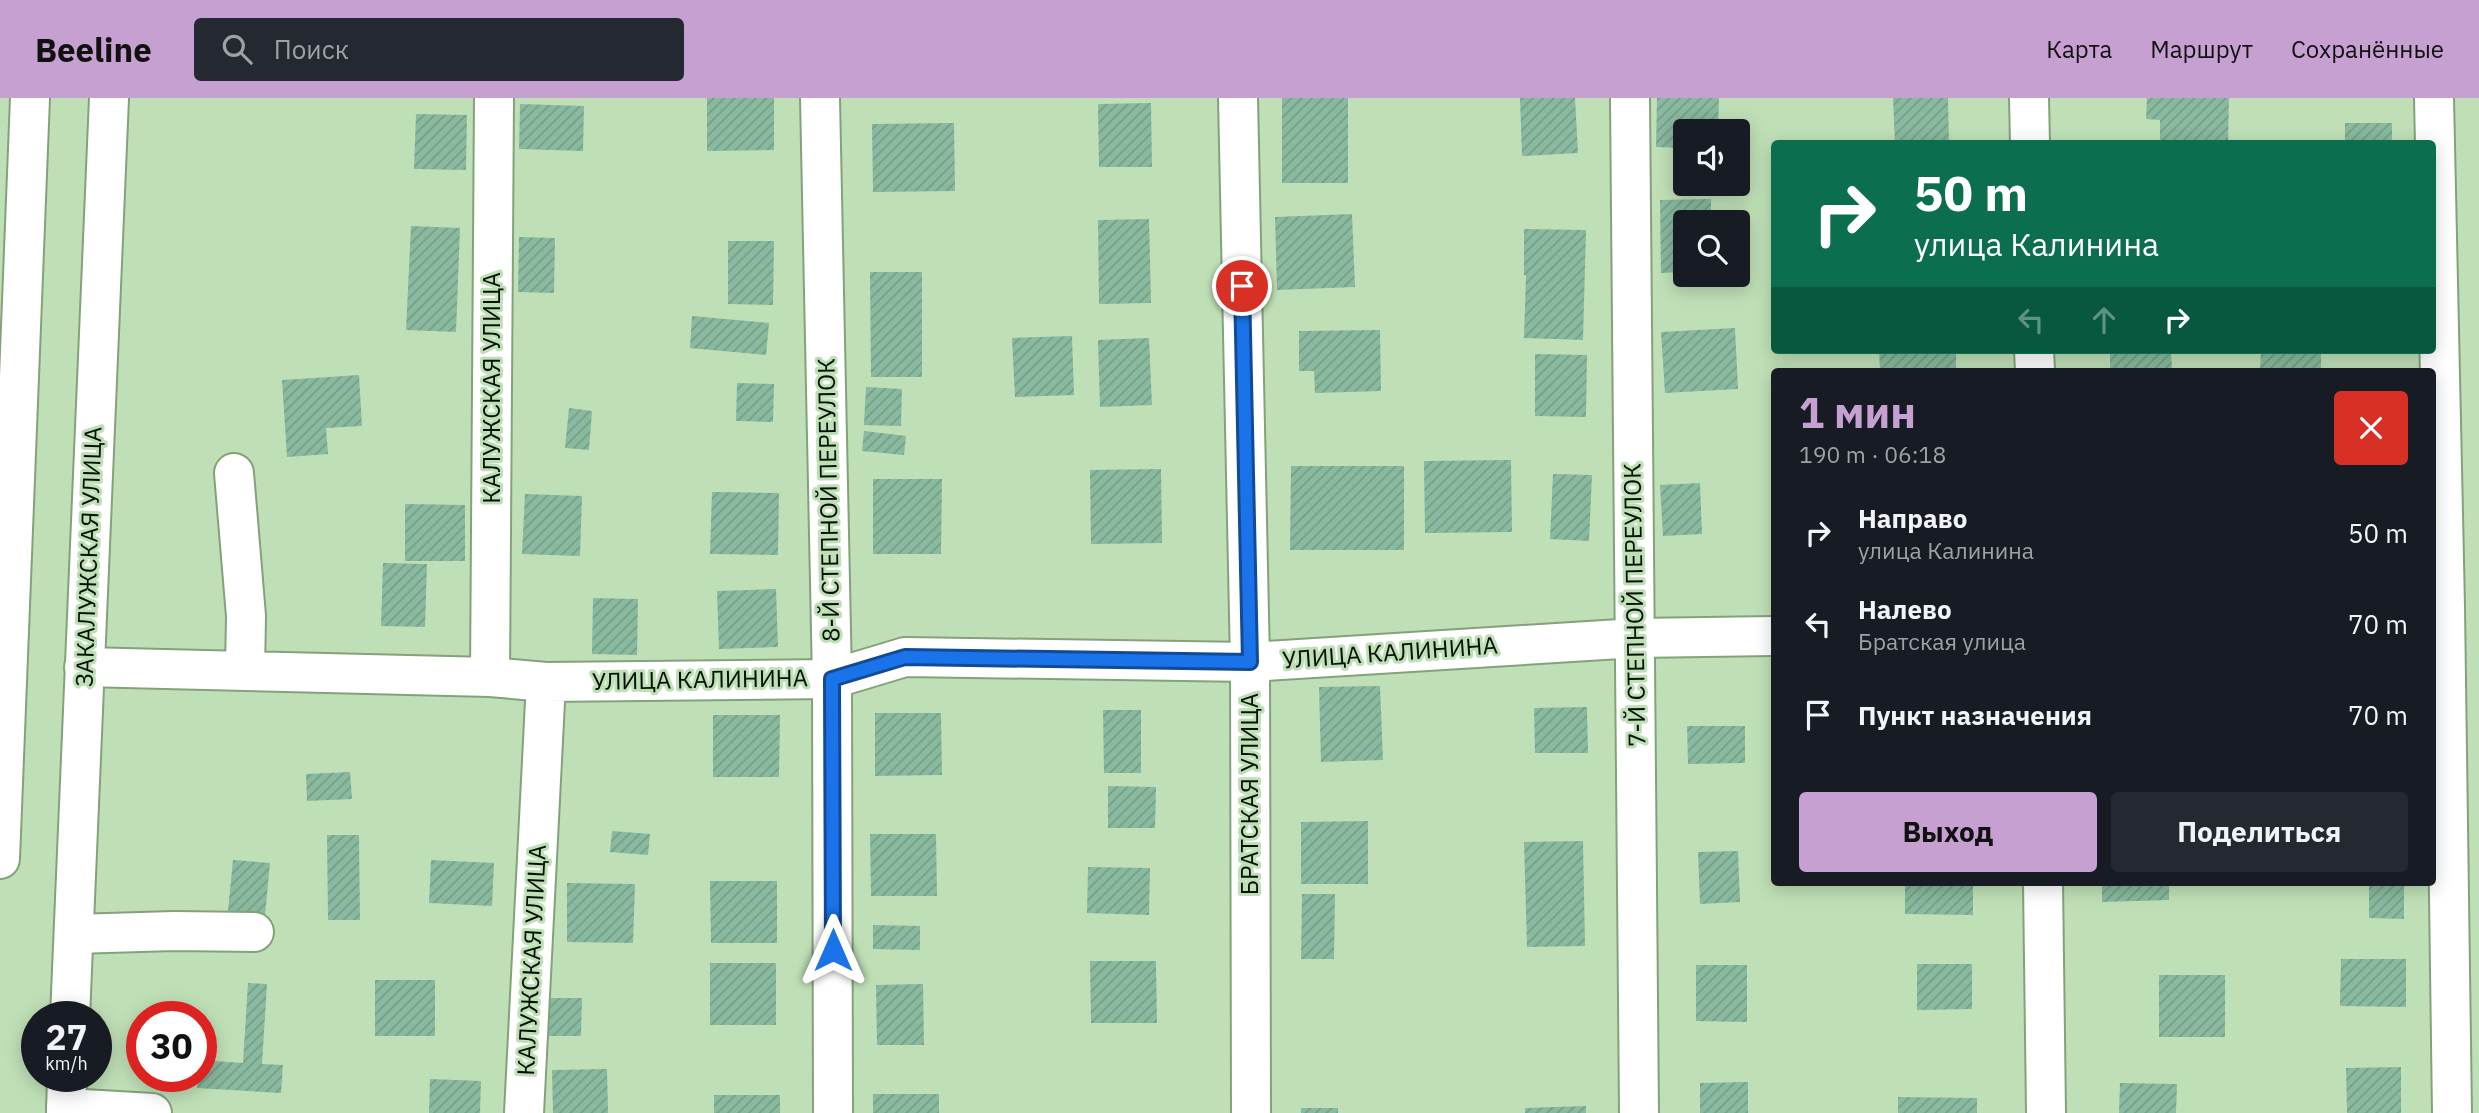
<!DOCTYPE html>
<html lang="ru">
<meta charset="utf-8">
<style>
body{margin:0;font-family:"IBM Plex Sans",sans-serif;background:#242831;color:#f1f3f6;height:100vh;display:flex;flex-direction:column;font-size:26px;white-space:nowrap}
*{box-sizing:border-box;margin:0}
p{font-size:23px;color:#9ea1a6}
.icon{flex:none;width:38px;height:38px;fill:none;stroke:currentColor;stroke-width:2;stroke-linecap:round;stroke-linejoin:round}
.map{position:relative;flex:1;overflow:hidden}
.drawer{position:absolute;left:1771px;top:270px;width:665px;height:518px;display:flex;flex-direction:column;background:#171b24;border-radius:7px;box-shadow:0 4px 18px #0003}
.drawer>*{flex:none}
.top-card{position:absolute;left:1771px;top:42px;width:665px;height:214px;border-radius:7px;box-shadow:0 4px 18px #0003;background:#0b6e4f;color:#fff;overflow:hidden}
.fabs{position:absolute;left:1673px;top:21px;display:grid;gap:14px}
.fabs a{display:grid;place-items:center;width:77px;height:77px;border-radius:7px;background:#171b24;box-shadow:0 4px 18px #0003;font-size:35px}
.speed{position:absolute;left:21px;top:903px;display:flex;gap:14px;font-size:35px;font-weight:700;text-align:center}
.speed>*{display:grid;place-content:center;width:91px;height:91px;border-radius:50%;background:#171b24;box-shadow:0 4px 18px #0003;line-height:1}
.speed small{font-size:18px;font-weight:400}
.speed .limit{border:10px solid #d22;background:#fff;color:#111}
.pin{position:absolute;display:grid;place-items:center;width:60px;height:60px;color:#fff;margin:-30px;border:4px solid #fff;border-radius:50%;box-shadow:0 2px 7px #0007}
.me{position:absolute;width:77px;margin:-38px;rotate:0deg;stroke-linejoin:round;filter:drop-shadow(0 0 5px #0008)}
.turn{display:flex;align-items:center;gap:24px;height:147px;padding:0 28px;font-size:32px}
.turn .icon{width:91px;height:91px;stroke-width:2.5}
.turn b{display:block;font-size:49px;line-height:60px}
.lanes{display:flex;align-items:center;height:66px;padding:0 28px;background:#0003;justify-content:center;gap:35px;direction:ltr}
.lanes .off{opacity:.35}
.round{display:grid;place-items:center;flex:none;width:74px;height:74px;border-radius:7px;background:#242831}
.headline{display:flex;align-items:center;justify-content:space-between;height:119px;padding:0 28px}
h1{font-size:42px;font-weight:800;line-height:52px;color:#c7a0d2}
.button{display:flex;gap:14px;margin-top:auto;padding:14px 28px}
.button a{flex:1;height:80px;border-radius:7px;background:#c7a0d2;color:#111;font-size:28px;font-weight:800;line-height:80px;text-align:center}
.button a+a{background:#242831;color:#f1f3f6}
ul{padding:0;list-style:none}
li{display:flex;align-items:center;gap:21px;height:91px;padding:0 28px}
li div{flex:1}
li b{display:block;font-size:26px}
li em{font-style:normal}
header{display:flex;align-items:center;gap:42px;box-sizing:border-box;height:98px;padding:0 35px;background:#c7a0d2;color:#111}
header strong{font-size:33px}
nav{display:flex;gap:38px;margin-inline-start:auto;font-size:24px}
.search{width:490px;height:63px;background:#242831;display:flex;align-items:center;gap:18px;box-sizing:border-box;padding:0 24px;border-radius:7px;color:#9ea1a6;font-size:26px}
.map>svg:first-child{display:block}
.building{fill:url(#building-hatch)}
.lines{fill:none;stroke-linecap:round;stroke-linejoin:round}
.minor-casing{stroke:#83a27b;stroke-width:42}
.highway-casing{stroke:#83a27b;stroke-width:42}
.minor{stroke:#fff;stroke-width:38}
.highway{stroke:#fff;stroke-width:38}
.route-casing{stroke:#114b97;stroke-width:18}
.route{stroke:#1a73e8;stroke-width:12}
.labels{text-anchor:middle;stroke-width:6;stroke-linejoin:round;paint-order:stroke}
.street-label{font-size:24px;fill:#050f03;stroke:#bfe0b7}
</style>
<header>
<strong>Beeline</strong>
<div class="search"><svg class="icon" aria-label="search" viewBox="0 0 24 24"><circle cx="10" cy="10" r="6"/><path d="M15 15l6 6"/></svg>Поиск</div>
<nav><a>Карта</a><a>Маршрут</a><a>Сохранённые</a></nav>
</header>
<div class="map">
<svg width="2479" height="1015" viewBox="0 0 2479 1015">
<defs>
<pattern id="building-hatch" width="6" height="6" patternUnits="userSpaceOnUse" patternTransform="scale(1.75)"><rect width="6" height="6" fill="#89b99e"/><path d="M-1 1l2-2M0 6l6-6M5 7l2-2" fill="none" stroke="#759e86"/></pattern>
</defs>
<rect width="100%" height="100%" fill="#bfe0b7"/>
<path class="building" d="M 707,0 L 774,0 L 774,52 L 707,53 Z
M 1282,0 L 1348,0 L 1348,85 L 1282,85 Z
M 1520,0 L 1575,0 L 1578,55 L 1522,58 Z
M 1657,0 L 1719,0 L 1718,33 L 1685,33 L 1685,50 L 1656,49 Z
M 1893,0 L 1948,0 L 1949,44 L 1895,46 Z
M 2147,0 L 2229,0 L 2228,46 L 2160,43 L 2160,22 L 2146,21 Z
M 1151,5 L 1152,69 L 1099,69 L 1098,6 Z
M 520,6 L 584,8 L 583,53 L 519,51 Z
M 416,16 L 467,17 L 466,72 L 414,71 Z
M 954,25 L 955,93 L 873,94 L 872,26 Z
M 2345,25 L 2392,25 L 2392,46 L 2345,46 Z
M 1711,101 L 1711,124 L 1685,124 L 1685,174 L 1661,175 L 1660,102 Z
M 1352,116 L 1355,189 L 1277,192 L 1275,119 Z
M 1149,121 L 1151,205 L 1099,206 L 1098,122 Z
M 411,128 L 460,130 L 456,234 L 406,232 Z
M 1524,131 L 1586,132 L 1583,242 L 1524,240 L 1526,177 L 1524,177 Z
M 519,139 L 555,140 L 554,195 L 518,194 Z
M 728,143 L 774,143 L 773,207 L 728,206 Z
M 870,174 L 922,174 L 922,279 L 871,279 Z
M 692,218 L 769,225 L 766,257 L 690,250 Z
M 1735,230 L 1738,291 L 1665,295 L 1661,234 Z
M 1380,232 L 1381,293 L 1315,295 L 1314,273 L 1299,273 L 1299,233 Z
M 1072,238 L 1074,297 L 1015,299 L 1012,240 Z
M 1149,240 L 1152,307 L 1100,309 L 1098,242 Z
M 1879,252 L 1956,252 L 1956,273 L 1880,273 Z
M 2110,252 L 2171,252 L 2172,273 L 2110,273 Z
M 2261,252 L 2321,252 L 2321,273 L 2260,273 Z
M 1535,256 L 1587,257 L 1586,319 L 1535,318 Z
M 359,277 L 362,328 L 326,330 L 328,356 L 287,359 L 282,282 Z
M 737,285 L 774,286 L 773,324 L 736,323 Z
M 866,289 L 902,291 L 901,328 L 864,327 Z
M 569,310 L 592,313 L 589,352 L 565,350 Z
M 864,333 L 906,338 L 904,357 L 862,353 Z
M 1511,362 L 1512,434 L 1425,435 L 1424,363 Z
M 1291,368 L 1404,368 L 1404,452 L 1290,452 Z
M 1161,371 L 1162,445 L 1091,446 L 1090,372 Z
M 1553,376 L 1592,377 L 1589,443 L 1550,441 Z
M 873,381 L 942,381 L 941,456 L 873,456 Z
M 1700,385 L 1702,436 L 1663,438 L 1660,387 Z
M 712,394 L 779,395 L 778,457 L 710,456 Z
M 525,396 L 582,398 L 580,458 L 522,456 Z
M 405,406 L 465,407 L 465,463 L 405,463 Z
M 383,465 L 427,466 L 425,529 L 381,528 Z
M 776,491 L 778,549 L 719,551 L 717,493 Z
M 593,500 L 638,501 L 637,557 L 592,556 Z
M 1380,588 L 1383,662 L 1321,664 L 1319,589 Z
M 1587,609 L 1588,655 L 1535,655 L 1534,610 Z
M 1103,612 L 1141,612 L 1141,675 L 1104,675 Z
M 875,615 L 941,615 L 942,677 L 875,678 Z
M 713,617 L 780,617 L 779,679 L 713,679 Z
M 1687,628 L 1745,628 L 1745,665 L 1688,666 Z
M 350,674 L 352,701 L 307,703 L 306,676 Z
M 1108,688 L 1156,689 L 1155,730 L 1108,730 Z
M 1368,723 L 1368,786 L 1301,786 L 1301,724 Z
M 612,733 L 650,736 L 648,757 L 610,754 Z
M 870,736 L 936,736 L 937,798 L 871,798 Z
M 327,737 L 359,737 L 360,822 L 328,822 Z
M 1583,743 L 1585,848 L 1527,849 L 1524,744 Z
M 1738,753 L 1740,804 L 1700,806 L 1698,754 Z
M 233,762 L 270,765 L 265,817 L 228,813 Z
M 431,762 L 494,765 L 492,808 L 429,805 Z
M 1088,769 L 1150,770 L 1149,817 L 1087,815 Z
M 710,783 L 777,783 L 777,845 L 711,845 Z
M 1905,784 L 1973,784 L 1973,817 L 1905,816 Z
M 2102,784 L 2169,784 L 2169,802 L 2102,804 Z
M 567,785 L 635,786 L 633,845 L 567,844 Z
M 2369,787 L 2404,787 L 2404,821 L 2369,820 Z
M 1302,796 L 1335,796 L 1334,861 L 1301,861 Z
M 873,827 L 920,828 L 920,852 L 873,851 Z
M 2341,861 L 2406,861 L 2406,909 L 2340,908 Z
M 1090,863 L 1156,863 L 1157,925 L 1091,925 Z
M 710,865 L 776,865 L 776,927 L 710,927 Z
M 1917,866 L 1972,866 L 1972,911 L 1917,912 Z
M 1696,867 L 1747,867 L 1747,924 L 1696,923 Z
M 2159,877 L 2225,877 L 2225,939 L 2159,939 Z
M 375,882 L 435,882 L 435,938 L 375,938 Z
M 248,885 L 267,886 L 262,966 L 283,967 L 281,995 L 197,990 L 198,978 L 201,978 L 201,962 L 243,965 Z
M 923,886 L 924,947 L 877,947 L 876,887 Z
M 547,900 L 582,900 L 581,938 L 546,938 Z
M 2401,969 L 2401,1015 L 2347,1015 L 2346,970 Z
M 607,971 L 608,1015 L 553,1015 L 552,972 Z
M 430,981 L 481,983 L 480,1015 L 429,1015 Z
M 1748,984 L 1748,1015 L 1700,1015 L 1700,985 Z
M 2120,985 L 2177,986 L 2176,1015 L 2119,1015 Z
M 873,996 L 939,996 L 939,1015 L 873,1015 Z
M 714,997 L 780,997 L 780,1015 L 714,1015 Z
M 1898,999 L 1977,1000 L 1977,1015 L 1898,1015 Z
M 1586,1008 L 1586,1015 L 1525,1015 L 1525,1010 Z
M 1301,1010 L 1338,1010 L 1338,1015 L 1301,1015 Z"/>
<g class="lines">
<g class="minor-casing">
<path id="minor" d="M 820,0 L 832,581 L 833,1015
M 1238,0 L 1250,564 L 1251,1015
M 1630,0 L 1639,1015
M 2029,0 L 2030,46
M 2434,0 L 2445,509 L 2452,1015
M 2034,252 L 2035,273
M 234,375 L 246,518 L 245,573
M 84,569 L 490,579 L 546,584 L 832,581 L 905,559 L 1250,564 L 1636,540 L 1774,538
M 490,579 L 494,0
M 2043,784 L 2046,1015
M 74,836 L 174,833 L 254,834
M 66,1010 L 152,1015
M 524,1015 L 546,584"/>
</g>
<g class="highway-casing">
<path id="highway" d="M 0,761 L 30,0
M 70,919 L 109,0
M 66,1015 L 67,978"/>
</g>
<use href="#minor" class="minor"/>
<use href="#highway" class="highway"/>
</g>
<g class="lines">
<g class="route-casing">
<path id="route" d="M 833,852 L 832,581 L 905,559 L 1250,564 L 1242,188"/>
</g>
<use href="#route" class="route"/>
</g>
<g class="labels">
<g class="street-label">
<text transform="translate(492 290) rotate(-90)" y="8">КАЛУЖСКАЯ УЛИЦА</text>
<text transform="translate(829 402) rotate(-91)" y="8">8-Й СТЕПНОЙ ПЕРЕУЛОК</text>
<text transform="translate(89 459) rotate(-88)" y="8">ЗАКАЛУЖСКАЯ УЛИЦА</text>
<text transform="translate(1635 507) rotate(-91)" y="8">7-Й СТЕПНОЙ ПЕРЕУЛОК</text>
<text transform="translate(1390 555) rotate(-4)" y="8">УЛИЦА КАЛИНИНА</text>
<text transform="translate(700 582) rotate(-1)" y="8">УЛИЦА КАЛИНИНА</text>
<text transform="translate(1250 696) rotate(-90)" y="8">БРАТСКАЯ УЛИЦА</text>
<text transform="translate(532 862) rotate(-87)" y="8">КАЛУЖСКАЯ УЛИЦА</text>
</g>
</g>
</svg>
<div class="fabs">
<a><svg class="icon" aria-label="sound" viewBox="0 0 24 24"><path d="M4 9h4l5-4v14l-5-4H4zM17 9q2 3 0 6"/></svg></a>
<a><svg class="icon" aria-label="search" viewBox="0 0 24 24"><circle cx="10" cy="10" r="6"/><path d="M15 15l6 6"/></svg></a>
</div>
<div class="speed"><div>27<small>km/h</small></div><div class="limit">30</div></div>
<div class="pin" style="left:1242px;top:188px;background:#d93025"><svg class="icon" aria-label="arrive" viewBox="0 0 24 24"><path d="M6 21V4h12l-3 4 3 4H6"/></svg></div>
<svg class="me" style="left:833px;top:852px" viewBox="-20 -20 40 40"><path d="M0-17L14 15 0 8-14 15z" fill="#1a73e8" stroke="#fff" stroke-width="4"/></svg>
<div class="top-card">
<div class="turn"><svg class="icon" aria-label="right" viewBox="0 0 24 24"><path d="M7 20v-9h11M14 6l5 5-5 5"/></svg><div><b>50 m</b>улица Калинина</div></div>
<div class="lanes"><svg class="icon off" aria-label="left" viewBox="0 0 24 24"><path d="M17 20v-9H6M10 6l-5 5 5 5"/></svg><svg class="icon off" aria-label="ahead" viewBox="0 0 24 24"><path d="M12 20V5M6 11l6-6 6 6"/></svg><svg class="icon" aria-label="right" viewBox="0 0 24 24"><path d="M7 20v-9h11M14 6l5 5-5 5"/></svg></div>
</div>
<section class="drawer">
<div class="headline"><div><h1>1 мин</h1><p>190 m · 06:18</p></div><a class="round" style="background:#d93025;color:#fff"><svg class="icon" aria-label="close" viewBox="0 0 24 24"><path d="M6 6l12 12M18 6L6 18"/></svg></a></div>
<ul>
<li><svg class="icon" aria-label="right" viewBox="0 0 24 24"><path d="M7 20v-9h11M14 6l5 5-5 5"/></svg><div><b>Направо</b><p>улица Калинина</p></div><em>50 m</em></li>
<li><svg class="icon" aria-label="left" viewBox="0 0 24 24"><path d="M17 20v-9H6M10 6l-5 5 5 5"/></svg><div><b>Налево</b><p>Братская улица</p></div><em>70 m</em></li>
<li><svg class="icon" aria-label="arrive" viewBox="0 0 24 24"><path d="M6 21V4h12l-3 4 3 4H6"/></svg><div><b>Пункт назначения</b></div><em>70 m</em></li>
</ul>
<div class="button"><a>Выход</a><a>Поделиться</a></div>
</section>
</div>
